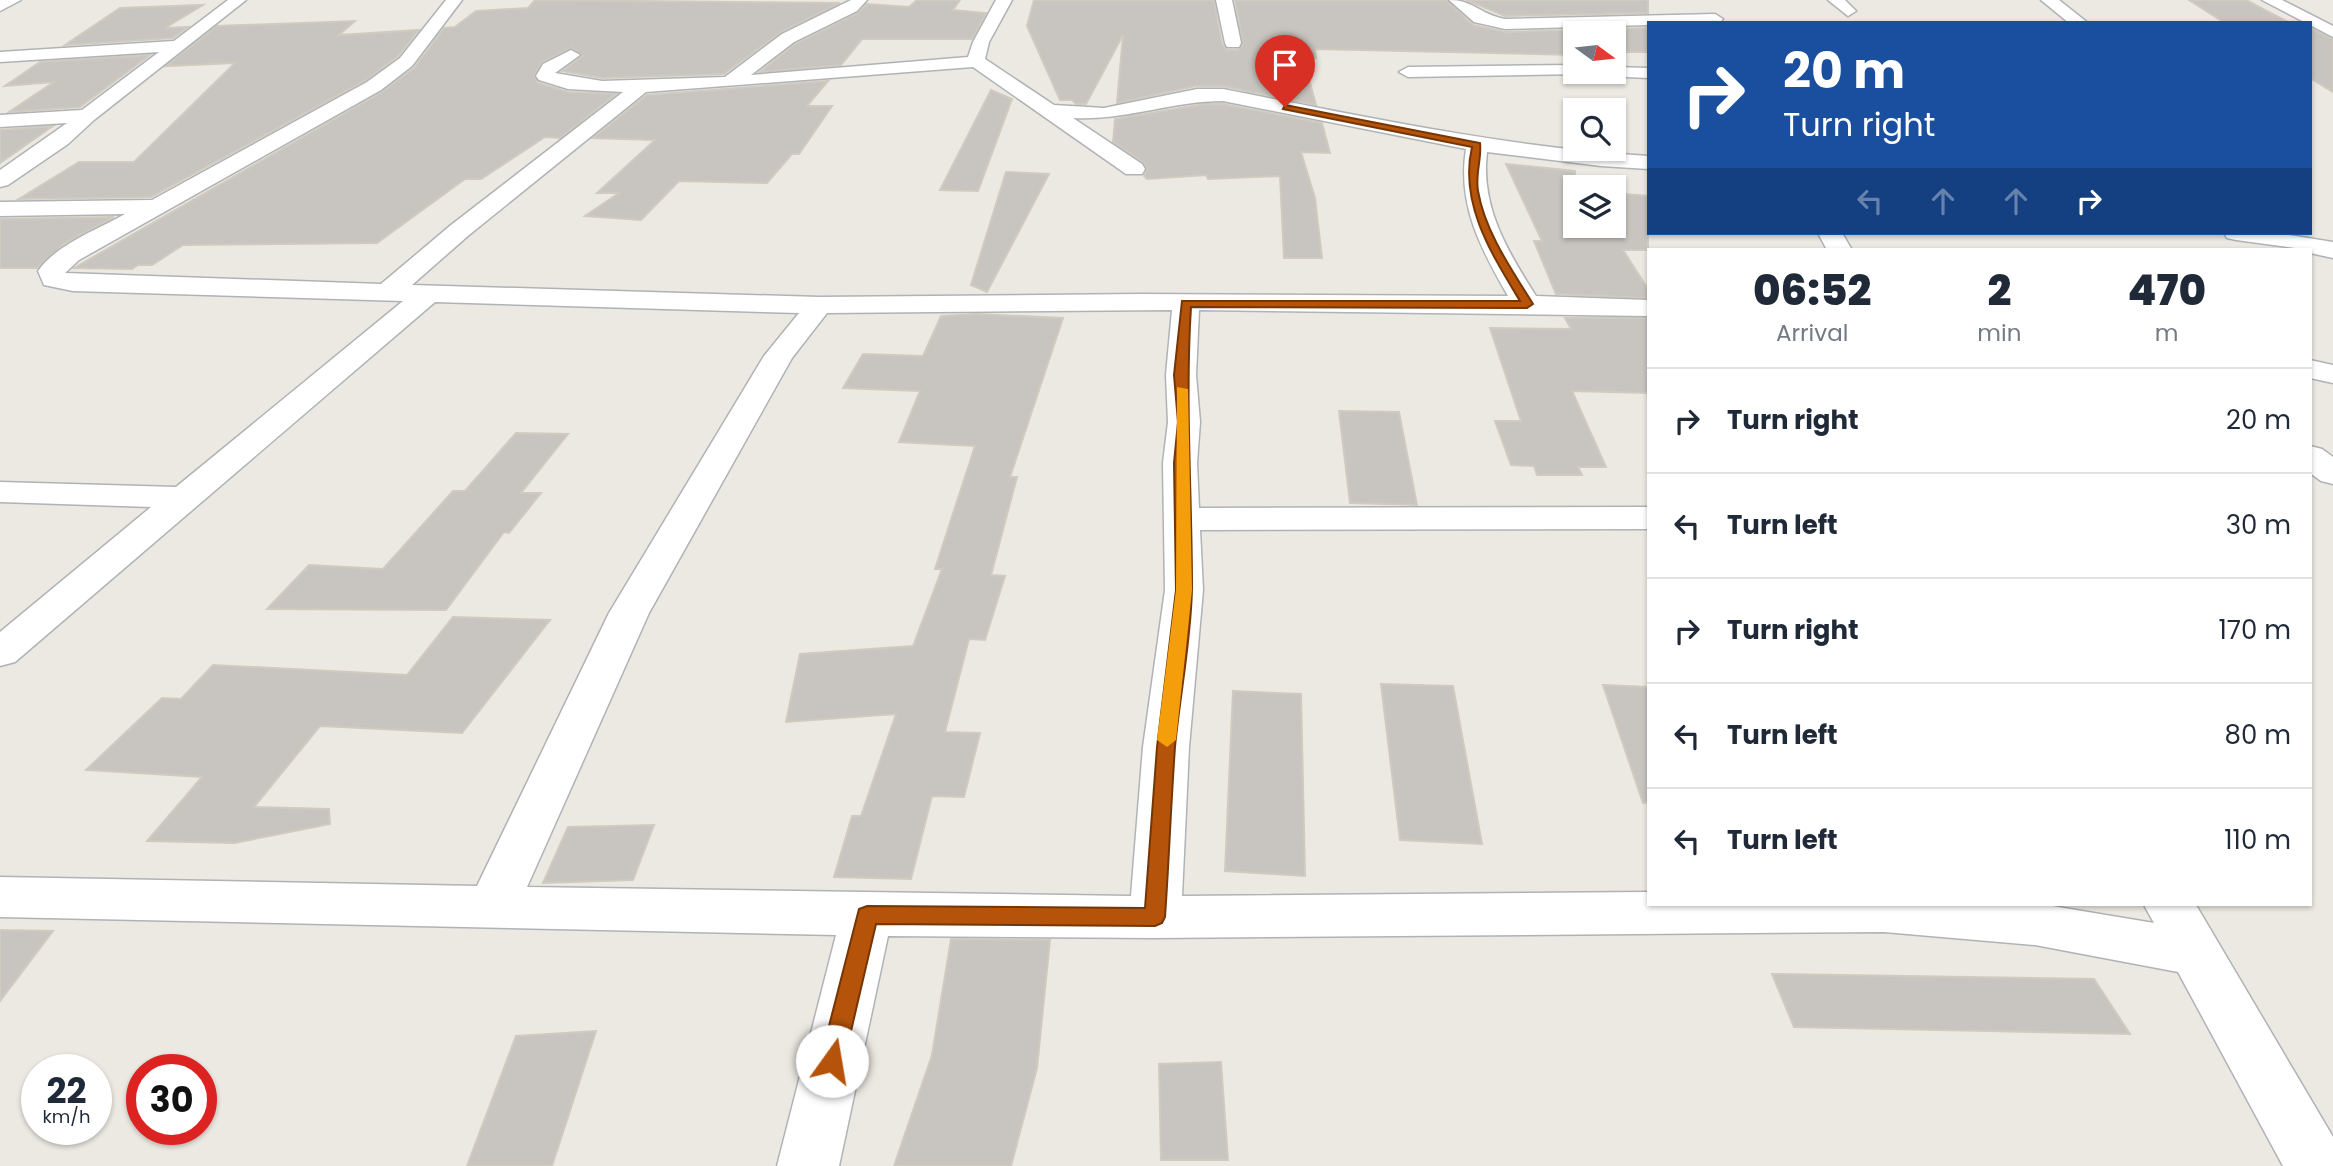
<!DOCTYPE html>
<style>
body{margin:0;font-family:Poppins,sans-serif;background:#f6f6f7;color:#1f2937;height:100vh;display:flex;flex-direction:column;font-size:26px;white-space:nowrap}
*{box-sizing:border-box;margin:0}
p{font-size:23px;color:#747a83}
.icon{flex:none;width:38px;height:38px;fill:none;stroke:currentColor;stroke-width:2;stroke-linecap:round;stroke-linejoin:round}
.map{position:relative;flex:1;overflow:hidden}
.details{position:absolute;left:1647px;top:248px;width:665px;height:658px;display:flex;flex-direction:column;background:#fff;border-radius:0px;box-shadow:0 2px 5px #0004}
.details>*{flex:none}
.banner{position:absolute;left:1647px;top:21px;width:665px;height:214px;border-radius:0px;box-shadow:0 2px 5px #0004;background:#1a4fa0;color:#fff;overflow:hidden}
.needle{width:46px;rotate:105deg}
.fabs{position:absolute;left:1563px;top:21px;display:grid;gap:14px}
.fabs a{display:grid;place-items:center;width:63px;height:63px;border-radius:0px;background:#fff;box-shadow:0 2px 5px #0004;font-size:35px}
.speed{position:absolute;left:21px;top:1054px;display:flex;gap:14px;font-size:35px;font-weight:700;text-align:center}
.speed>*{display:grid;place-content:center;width:91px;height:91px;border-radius:50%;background:#fff;box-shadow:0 2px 5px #0004;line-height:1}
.speed small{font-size:18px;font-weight:400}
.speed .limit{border:10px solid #d22;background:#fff;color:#111}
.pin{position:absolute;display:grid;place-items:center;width:60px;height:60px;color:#fff;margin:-72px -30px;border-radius:50% 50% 50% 0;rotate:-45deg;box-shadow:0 0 7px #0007}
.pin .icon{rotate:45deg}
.me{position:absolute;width:77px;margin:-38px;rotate:13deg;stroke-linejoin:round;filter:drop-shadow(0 0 5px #0008)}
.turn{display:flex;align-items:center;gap:24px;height:147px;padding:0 21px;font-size:32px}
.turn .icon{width:91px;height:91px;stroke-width:2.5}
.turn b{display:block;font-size:49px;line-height:60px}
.lanes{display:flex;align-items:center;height:66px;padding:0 21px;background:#0003;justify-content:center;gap:35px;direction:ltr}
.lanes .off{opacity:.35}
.eta{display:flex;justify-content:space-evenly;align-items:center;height:119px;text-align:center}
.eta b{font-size:42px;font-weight:800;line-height:49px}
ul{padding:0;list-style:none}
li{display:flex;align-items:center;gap:21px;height:105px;padding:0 21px;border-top:2px solid #e0e1e3}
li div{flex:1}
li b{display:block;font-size:26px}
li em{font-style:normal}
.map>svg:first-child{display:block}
.building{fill:#c8c4bf;stroke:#d0cbc0;stroke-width:2}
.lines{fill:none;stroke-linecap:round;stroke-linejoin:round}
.minor-casing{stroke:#afb3b6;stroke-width:3}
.minor{fill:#fff;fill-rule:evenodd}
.route{fill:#b45309;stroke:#753606;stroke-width:2}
.slow{fill:#f59e0b}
</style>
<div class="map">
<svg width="2333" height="1166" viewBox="0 0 2333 1166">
<rect width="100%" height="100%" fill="#ece9e2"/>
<path class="building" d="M 535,0 L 840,3 L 781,32 L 724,74 L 602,78 L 562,71 L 583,56 L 572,48 L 542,62 L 534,75 L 538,83 L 568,92 L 616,94 L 560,138 L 545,137 L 481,179 L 465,179 L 377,243 L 183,245 L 152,265 L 138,265 L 132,269 L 74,268 L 382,92 L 414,68 L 444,28 L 455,27 L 476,11 L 528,8 Z
M 917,0 L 960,0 L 953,10 L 986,13 L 972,39 L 862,39 L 841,65 L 760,72 L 795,44 L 858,13 L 867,4 L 909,7 Z
M 1034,0 L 1214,0 L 1222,44 L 1227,50 L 1239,50 L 1243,44 L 1235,0 L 1446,0 L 1473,25 L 1505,32 L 1575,30 L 1575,55 L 1315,49 L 1316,58 L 1303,58 L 1316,105 L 1223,86 L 1196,86 L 1117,103 L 1123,35 L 1086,104 L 1076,104 L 1072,100 L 1060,100 L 1027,26 Z
M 1466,0 L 1648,0 L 1648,13 L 1505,16 Z
M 2189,0 L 2246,0 L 2290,23 L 2225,23 Z
M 203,5 L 165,28 L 188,27 L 173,38 L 65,45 L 120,8 Z
M 355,21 L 339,35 L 419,30 L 398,56 L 366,80 L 151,197 L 19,199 L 79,162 L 134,162 L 235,63 L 166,66 L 217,26 Z
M 1648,28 L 1648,52 L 1614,52 L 1614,33 L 1579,33 L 1577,30 Z
M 2310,28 L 2333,39 L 2333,92 L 2310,78 Z
M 150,55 L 80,107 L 9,112 L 54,82 L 5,86 L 40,62 Z
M 828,81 L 807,106 L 832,106 L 799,154 L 792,154 L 767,183 L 679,181 L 641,220 L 585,216 L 619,193 L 597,193 L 655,140 L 593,138 L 647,95 Z
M 991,90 L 1012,99 L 978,191 L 940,190 Z
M 1204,104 L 1223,104 L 1322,123 L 1330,153 L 1301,152 L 1315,198 L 1322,258 L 1284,258 L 1280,176 L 1208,179 L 1206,175 L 1147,179 L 1144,176 L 1147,170 L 1144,163 L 1113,142 L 1115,119 Z
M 53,126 L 0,163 L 0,130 Z
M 1506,164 L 1575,171 L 1575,226 L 1614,226 L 1614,193 L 1648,196 L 1648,250 L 1623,250 L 1648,289 L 1648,298 L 1556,294 L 1534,241 L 1542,241 Z
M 1006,172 L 1049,174 L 987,292 L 971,285 Z
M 114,217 L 65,243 L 37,268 L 0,268 L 0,219 Z
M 977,314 L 1063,318 L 1010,477 L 1017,477 L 991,575 L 1005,576 L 985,640 L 969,639 L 945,732 L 980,733 L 964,797 L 932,796 L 911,879 L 834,877 L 852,816 L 861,816 L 896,714 L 786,722 L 800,654 L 913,646 L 942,569 L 935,569 L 975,446 L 899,442 L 920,391 L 843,388 L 863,354 L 923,356 L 941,316 Z
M 1565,318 L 1648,318 L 1648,393 L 1572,391 L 1606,467 L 1578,467 L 1582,475 L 1537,475 L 1534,466 L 1511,465 L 1495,421 L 1521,421 L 1490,328 L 1571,329 Z
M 1339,411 L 1399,412 L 1417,505 L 1350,503 Z
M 516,433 L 568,434 L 521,493 L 541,493 L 509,533 L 504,532 L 446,610 L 267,609 L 309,565 L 383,569 L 453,491 L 465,491 Z
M 453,617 L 550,620 L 462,733 L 320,726 L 254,807 L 329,809 L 330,824 L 234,843 L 147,841 L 202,777 L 86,770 L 162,698 L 181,699 L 213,665 L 407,675 Z
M 1381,684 L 1453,686 L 1482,844 L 1400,840 Z
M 1603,685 L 1648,687 L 1648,802 L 1643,803 Z
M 1233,691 L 1301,694 L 1305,876 L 1225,871 Z
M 654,825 L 633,880 L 543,883 L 568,827 Z
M 0,930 L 53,931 L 0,1001 Z
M 951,939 L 1050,940 L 1037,1068 L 1011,1166 L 894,1166 L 932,1055 Z
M 1772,974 L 2094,979 L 2130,1034 L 1794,1027 Z
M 596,1031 L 552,1166 L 467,1166 L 516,1036 Z
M 1221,1062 L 1228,1160 L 1161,1160 L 1159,1064 Z"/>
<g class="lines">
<g class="minor-casing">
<path id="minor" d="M 0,0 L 21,0 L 0,11 Z
M 228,0 L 246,0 L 94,120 L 68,144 L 8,185 L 0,187 L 0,170 L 67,123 L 0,127 L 0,115 L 82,110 L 159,52 L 0,62 L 0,52 L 174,41 Z
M 446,0 L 462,0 L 412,66 L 381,90 L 79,260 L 65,273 L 381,284 L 451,225 L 623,92 L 568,89 L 539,80 L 536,76 L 543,64 L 571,50 L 580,55 L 555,73 L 602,81 L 725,77 L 782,34 L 851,0 L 867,0 L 857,11 L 794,42 L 751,75 L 968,57 L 973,42 L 996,0 L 1012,0 L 989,42 L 985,59 L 1054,105 L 1104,108 L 1197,89 L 1223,89 C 1365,117 1504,147 1648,156 L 1648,169 L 1601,166 L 1487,152 C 1480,207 1508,252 1536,296 L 1648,300 L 1648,316 L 1199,310 L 1196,375 L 1200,422 L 1197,463 L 1199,508 L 1648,507 L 1648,529 L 1200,530 L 1203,590 L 1189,747 L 1182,896 L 1648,892 L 1648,905 L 2046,905 L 2154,923 L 2144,905 L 2196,905 L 2333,1137 L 2333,1166 L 2283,1166 L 2178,972 L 2035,945 L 1884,932 L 1155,938 L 888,936 L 839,1166 L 777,1166 L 836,935 L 0,917 L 0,877 L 477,886 L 609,613 L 764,356 L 799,313 L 435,302 L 15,662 L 0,666 L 0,632 L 151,507 L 0,502 L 0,482 L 176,487 L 403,301 L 73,291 L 44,285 L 38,271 C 57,244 97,230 125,214 L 0,216 L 0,202 L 152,200 L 367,82 L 400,58 ZM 973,67 L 1126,174 L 1142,174 L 1145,169 L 1142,164 L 1073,118 C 1124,121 1172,101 1223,101 L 1466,149 C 1457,205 1481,249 1508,296 L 1140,294 L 819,297 L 412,285 L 469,235 L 646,92 ZM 1172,310 L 1166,375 L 1168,422 L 1163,463 L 1165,590 L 1143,747 L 1131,896 L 527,887 L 649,613 L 792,358 L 827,313 Z
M 1216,0 L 1232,0 L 1241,43 L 1239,47 L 1227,47 L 1225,43 Z
M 1449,0 C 1473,0 1480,14 1505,19 L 1715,14 L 1723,19 L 1719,23 L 1505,29 L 1474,22 Z
M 1828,0 L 1845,0 L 1856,11 L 1848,16 Z
M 2041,0 L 2059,0 L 2088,23 L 2069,23 Z
M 2262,0 L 2282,0 L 2333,26 L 2333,37 Z
M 1575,65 L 1575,72 L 1583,72 L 1581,74 L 1408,77 L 1399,72 L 1408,67 Z
M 1614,67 L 1648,68 L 1648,78 L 1605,76 L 1602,72 L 1614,72 Z
M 1818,233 L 1842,233 L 1852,250 L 1827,250 Z
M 2224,233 L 2277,233 L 2333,242 L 2333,258 L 2310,253 L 2310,250 L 2236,240 L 2227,238 Z
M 2310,360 L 2333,365 L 2333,383 L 2310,378 Z
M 2310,446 L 2322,449 L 2333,457 L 2333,484 L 2321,481 L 2310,473 Z"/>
</g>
<use href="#minor" class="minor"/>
</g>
<path class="route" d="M 1285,105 L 1480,143 C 1482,158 1475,174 1478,191 C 1485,232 1512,270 1533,304 L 1527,308 L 1191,307 C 1185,401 1192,494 1192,588 C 1191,641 1180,694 1175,747 C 1171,803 1169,860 1165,917 L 1162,923 L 1155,926 L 876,924 L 844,1061 L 841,1069 L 832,1072 L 824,1069 L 820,1061 L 859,909 L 867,906 L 1145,908 L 1157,747 L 1176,590 L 1174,463 L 1178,422 L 1174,375 L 1182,301 L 1520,301 C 1491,253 1459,203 1472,147 L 1283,109 Z"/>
<path class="slow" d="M 1177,387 L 1188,389 L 1192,590 L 1176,740 L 1167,747 L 1157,740 L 1176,590 Z"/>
</svg>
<div class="fabs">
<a><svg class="needle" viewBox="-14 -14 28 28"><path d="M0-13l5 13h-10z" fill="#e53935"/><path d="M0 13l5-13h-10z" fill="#747a83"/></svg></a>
<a><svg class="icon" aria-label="search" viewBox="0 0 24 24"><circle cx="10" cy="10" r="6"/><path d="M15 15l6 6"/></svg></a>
<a><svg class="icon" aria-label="layers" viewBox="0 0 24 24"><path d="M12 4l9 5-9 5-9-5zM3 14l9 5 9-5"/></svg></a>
</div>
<div class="speed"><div>22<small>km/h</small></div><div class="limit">30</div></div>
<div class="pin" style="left:1285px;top:107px;background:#d93025"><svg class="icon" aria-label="arrive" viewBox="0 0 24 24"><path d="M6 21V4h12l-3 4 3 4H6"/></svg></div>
<svg class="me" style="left:832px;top:1061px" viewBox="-20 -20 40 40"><circle r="19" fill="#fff"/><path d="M0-13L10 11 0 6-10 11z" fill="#b45309"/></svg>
<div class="banner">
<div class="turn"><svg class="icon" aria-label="right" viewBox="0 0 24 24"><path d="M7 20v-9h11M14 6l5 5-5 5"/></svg><div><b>20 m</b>Turn right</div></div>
<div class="lanes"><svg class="icon off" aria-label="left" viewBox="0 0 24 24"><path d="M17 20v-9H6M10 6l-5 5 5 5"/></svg><svg class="icon off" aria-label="ahead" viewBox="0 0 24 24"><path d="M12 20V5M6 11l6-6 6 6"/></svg><svg class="icon off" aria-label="ahead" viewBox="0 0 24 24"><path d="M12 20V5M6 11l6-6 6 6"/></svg><svg class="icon" aria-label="right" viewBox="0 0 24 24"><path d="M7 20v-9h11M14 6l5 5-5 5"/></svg></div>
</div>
<section class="details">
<div class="eta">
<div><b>06:52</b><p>Arrival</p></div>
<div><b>2</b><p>min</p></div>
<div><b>470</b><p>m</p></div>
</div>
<ul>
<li><svg class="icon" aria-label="right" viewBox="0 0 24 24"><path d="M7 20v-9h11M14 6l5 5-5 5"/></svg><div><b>Turn right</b></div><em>20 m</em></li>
<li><svg class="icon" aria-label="left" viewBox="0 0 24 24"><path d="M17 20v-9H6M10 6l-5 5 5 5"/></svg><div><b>Turn left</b></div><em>30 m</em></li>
<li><svg class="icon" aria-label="right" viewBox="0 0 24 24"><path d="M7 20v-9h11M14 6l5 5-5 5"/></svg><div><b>Turn right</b></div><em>170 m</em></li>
<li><svg class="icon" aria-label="left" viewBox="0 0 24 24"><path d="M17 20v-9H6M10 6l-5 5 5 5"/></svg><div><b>Turn left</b></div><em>80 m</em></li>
<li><svg class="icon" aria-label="left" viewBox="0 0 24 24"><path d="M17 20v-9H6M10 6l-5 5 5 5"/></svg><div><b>Turn left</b></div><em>110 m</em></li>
</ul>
</section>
</div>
